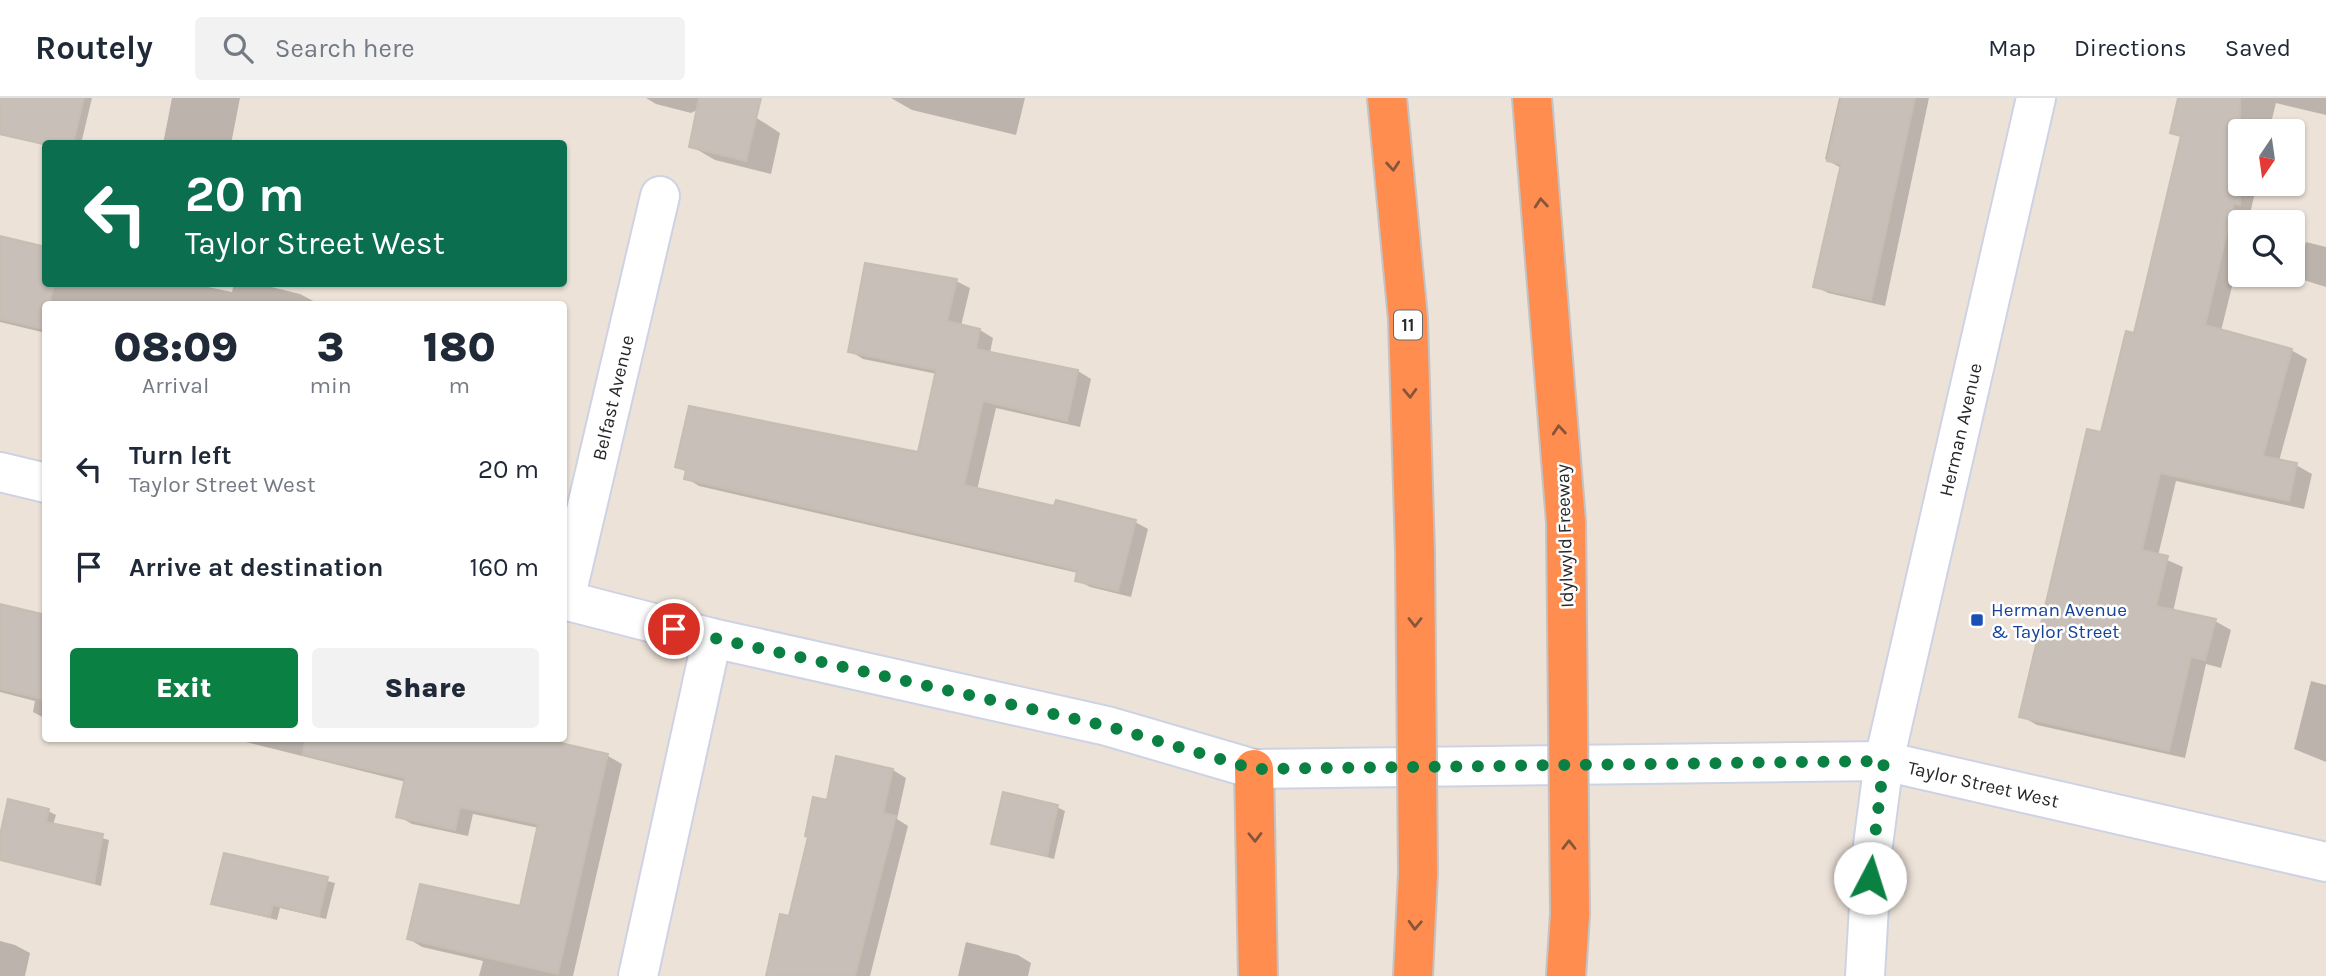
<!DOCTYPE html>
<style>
body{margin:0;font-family:Karla,sans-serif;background:#f2f2f3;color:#1f2937;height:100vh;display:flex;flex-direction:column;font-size:26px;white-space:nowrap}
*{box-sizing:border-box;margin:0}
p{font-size:23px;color:#747a83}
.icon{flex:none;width:38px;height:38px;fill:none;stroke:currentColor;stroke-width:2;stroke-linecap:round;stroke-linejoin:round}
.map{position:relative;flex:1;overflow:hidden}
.details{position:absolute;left:42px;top:203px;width:525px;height:441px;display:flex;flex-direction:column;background:#fff;border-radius:7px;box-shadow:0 2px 5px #0004}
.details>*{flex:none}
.hud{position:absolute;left:42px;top:42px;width:525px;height:147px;border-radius:7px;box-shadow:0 2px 5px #0004;background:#0b6e4f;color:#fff;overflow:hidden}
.needle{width:46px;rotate:193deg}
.tools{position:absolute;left:2228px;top:21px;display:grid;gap:14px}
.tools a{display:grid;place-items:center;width:77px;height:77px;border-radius:7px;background:#fff;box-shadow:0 2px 5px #0004;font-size:35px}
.pin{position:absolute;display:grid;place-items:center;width:60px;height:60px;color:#fff;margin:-30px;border:4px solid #fff;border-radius:50%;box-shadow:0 2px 7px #0007}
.me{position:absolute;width:77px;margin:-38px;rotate:5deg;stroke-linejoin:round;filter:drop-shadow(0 0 5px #0008)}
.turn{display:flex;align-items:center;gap:24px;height:147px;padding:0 28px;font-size:32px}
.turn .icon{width:91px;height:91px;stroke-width:2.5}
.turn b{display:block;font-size:49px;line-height:60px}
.eta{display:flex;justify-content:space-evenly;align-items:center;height:119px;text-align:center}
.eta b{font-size:42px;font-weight:800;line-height:49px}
.action{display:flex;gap:14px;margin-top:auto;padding:14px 28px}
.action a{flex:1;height:80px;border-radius:7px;background:#0b8043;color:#fff;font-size:28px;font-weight:800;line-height:80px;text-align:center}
.action a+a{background:#f2f2f3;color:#1f2937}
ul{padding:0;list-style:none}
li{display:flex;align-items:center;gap:21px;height:98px;padding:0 28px}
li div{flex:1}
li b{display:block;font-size:26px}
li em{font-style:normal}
header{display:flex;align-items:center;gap:42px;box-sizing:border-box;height:98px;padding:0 35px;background:#fff;border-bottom:2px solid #e0e1e3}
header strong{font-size:33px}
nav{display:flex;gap:38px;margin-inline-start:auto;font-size:24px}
.search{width:490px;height:63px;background:#f2f2f3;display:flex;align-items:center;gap:18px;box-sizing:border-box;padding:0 24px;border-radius:7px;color:#747a83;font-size:26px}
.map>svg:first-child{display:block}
.shadow{fill:#0003}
.building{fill:#c7bfb8;stroke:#c7beb1;stroke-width:2}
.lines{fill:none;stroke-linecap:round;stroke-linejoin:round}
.street-casing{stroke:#cdd3e3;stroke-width:42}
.secondary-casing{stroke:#cdd3e3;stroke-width:42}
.highway-casing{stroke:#c3c3c3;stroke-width:42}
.street{stroke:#fff;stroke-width:38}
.secondary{stroke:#fff;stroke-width:38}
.highway{stroke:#ff8d50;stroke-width:38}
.highway-bridge-casing{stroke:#c3c3c3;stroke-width:42;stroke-linecap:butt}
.highway-bridge{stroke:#ff8d50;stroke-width:38}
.oneway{stroke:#89553a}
.route{stroke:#0b8043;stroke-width:12;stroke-dasharray:0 21.6}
.transit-dot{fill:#1a4fb4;stroke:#fff;stroke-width:2.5}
.labels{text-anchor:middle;stroke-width:5;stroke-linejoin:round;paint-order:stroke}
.shield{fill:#fff;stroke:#686868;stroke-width:2}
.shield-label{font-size:18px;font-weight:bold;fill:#282828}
.street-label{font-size:19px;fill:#282828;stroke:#fff}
.transit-label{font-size:19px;fill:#164399;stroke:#fff;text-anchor:start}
</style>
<header>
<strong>Routely</strong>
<div class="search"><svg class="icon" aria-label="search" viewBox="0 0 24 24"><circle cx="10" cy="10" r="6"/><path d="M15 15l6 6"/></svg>Search here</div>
<nav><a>Map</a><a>Directions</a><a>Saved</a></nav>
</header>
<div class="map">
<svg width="2326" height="878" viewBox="0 0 2326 878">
<rect width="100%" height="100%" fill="#ece2d8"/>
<path class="shadow" d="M 0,0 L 92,0 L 81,46 L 46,47 L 0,37 Z
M 172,0 L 240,0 L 231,46 L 163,46 Z
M 646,0 L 726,0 L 780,35 L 771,76 L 715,62 L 691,48 L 699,11 L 691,15 L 656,6 Z
M 891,0 L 1025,0 L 1016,37 L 912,12 Z
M 1839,0 L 1929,0 L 1885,208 L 1828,195 L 1815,188 L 1841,70 L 1825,61 Z
M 2180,0 L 2326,0 L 2326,17 L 2276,5 L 2269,33 L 2240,33 L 2240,86 L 2257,86 L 2248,124 L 2240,124 L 2240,156 L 2221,233 L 2291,252 L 2307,261 L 2279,363 L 2296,367 L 2312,376 L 2304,411 L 2176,383 L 2158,458 L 2183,469 L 2173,514 L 2215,523 L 2231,532 L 2221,570 L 2206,566 L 2185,660 L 2037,627 L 2021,618 L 2102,336 L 2135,237 L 2182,40 L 2172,34 Z
M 0,140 L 46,186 L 194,186 L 232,194 L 234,186 L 259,186 L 300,196 L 319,206 L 46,206 L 46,235 L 0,224 Z
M 2306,144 L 2326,149 L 2326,189 L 2297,180 Z
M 956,183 L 970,190 L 961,228 L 980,232 L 993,240 L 990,255 L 1078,273 L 1091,281 L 1080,329 L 996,310 L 977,392 L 1056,411 L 1135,424 L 1148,431 L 1131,499 L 1090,489 L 1077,482 L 1078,475 L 699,388 L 686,380 L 687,374 L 677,369 L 919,356 L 937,276 L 863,261 L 850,253 Z
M 0,525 L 46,537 L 46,621 L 33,614 L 35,603 L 0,594 Z
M 2311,583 L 2326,587 L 2326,664 L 2294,651 Z
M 230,640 L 561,640 L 562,647 L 608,658 L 622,666 L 573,878 L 479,878 L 483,863 L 422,849 L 409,841 L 422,788 L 521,811 L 539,730 L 473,716 L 468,738 L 412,726 L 398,718 L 406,684 Z
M 893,672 L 906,680 L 897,721 L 908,728 L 870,878 L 767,878 L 790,821 L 828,704 Z
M 1057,709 L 1065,713 L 1054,761 L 993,745 Z
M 48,713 L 56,717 L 53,727 L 109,742 L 101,788 L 0,761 L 0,745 Z
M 225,757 L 335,785 L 326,821 L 280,810 L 277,822 L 213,805 Z
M 0,843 L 15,847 L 30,855 L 25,878 L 0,878 Z
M 966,844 L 1018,857 L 1031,865 L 1028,878 L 958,878 Z"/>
<path class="building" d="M 0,0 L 84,0 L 73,46 L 43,46 L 0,36 Z
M 699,0 L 761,0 L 746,63 L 689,49 Z
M 1841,0 L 1915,0 L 1871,202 L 1813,189 L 1841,66 L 1827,63 Z
M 2178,0 L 2240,0 L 2240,107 L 2234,105 L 2205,227 L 2292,251 L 2263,358 L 2297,365 L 2289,403 L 2160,375 L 2142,452 L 2168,458 L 2156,508 L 2216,521 L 2205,562 L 2191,559 L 2169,653 L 2019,619 L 2087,331 L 2101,334 L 2126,233 L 2134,235 L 2181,38 L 2170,35 Z
M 0,138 L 46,149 L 46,186 L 54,186 L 49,206 L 46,206 L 44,231 L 0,221 Z
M 865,165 L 957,181 L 947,223 L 980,231 L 976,251 L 1078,272 L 1067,323 L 983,303 L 964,387 L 1054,408 L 1056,402 L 1136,422 L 1118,493 L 1075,483 L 1077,473 L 1064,469 L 684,381 L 686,372 L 675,369 L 689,308 L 918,354 L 936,272 L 848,254 Z
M 0,506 L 46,517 L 46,602 L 0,591 Z
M 305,640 L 540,640 L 608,656 L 558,876 L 407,841 L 420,786 L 520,808 L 538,726 L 460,709 L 455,732 L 396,719 L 405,680 L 303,657 Z
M 836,658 L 893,671 L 883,715 L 896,718 L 855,878 L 766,878 L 780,816 L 789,818 L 808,739 L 805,738 L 813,699 L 827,702 Z
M 1003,694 L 1058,707 L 1047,758 L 991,746 Z
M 8,701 L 49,711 L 46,724 L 103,736 L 94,785 L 0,762 L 0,737 Z
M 224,755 L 328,779 L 319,818 L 273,807 L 270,819 L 211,806 Z"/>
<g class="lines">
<g class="street-casing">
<g id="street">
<path id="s1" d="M 565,502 L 660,98"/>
<path id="s2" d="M 1884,663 L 2326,764"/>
<path d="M 638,878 L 712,540"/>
<path id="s3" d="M 1865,878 L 1872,755 L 1884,663 L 2036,0"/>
</g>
</g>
<g class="secondary-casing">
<path id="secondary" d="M 0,374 L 46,385
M 564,502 L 712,540 L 1107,628 L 1254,671 L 1884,663"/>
</g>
<g class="highway-casing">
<path id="highway" d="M 1387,0 L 1408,221 L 1415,455
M 1532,0 L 1566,424
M 1254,671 L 1258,878
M 1413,878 L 1418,775
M 1566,878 L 1570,816"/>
</g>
<use href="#street" class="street"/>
<use href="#secondary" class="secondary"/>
<use href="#highway" class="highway"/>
<g class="highway-bridge-casing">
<path id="highway-bridge" d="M 1566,424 L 1570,816
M 1415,455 L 1418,775"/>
</g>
<use href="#highway-bridge" class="highway-bridge"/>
</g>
<defs><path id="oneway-chevron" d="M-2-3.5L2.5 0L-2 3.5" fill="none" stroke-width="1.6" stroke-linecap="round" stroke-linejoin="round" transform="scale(1.75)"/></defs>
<g class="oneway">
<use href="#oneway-chevron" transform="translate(1393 68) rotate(85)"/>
<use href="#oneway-chevron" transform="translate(1541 105) rotate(-95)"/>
<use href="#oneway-chevron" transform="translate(1410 295) rotate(88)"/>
<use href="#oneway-chevron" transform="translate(1559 332) rotate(-95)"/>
<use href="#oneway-chevron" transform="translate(1415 524) rotate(90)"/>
<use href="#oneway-chevron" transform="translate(1255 739) rotate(89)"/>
<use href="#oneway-chevron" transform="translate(1569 747) rotate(-90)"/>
<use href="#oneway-chevron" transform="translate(1415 827) rotate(93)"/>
</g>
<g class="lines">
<path class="route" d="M 674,531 L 1107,628 L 1254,671 L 1884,663 L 1870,780"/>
</g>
<rect class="transit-dot" x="1970" y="515" width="14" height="14" rx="3.5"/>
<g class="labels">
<rect class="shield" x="1394" y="212.5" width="28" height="29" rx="5"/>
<g class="shield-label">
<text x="1408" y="233">11</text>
</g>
<g class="street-label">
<text dy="7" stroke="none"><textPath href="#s1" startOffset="208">Belfast Avenue</textPath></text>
<text dy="7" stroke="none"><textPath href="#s3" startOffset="556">Herman Avenue</textPath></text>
<text transform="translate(1564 438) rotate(-92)" y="7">Idylwyld Freeway</text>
<text dy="7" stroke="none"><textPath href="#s2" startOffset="102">Taylor Street West</textPath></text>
</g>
<g class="transit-label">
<text x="1991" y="518">Herman Avenue<tspan x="1991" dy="22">&amp; Taylor Street</tspan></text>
</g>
</g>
</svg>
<div class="tools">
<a><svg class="needle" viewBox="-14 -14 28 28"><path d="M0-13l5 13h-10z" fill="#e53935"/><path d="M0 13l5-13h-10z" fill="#747a83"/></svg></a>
<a><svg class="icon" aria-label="search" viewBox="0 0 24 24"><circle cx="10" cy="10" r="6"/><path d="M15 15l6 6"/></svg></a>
</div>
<div class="pin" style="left:674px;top:531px;background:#d93025"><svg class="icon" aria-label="arrive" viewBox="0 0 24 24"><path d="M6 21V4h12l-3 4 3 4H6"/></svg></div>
<svg class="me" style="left:1870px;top:780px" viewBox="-20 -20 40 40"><circle r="19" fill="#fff"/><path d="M0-13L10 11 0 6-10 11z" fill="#0b8043"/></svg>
<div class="hud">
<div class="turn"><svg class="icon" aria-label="left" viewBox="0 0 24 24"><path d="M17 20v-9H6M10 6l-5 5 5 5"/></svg><div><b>20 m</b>Taylor Street West</div></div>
</div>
<section class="details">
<div class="eta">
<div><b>08:09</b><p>Arrival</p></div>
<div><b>3</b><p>min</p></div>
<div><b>180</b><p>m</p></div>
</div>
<ul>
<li><svg class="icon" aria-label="left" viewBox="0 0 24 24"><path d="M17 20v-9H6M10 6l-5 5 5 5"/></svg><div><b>Turn left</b><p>Taylor Street West</p></div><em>20 m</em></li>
<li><svg class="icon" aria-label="arrive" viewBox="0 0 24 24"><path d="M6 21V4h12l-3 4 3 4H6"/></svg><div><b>Arrive at destination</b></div><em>160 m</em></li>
</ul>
<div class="action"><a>Exit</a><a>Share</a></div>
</section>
</div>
